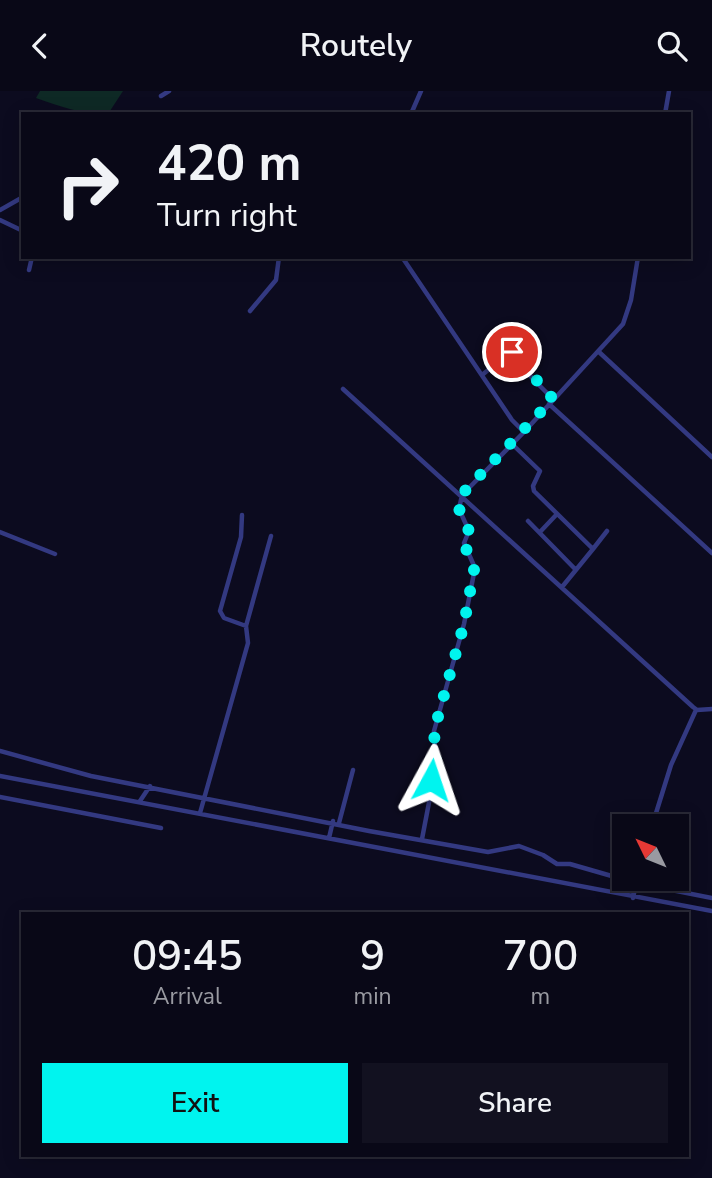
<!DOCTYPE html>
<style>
body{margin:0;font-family:"Nunito Sans",sans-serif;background:#121120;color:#f1f3f6;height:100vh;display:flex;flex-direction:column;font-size:26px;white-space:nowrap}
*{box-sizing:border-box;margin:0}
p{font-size:23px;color:#999aa1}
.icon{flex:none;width:38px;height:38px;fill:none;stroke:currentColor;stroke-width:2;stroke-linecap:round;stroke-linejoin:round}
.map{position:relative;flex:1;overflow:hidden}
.sheet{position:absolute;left:21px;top:821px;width:668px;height:245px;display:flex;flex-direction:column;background:#090817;border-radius:0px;box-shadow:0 4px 18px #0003,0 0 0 2px #292936}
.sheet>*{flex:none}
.top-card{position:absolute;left:21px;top:21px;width:670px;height:147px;border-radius:0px;box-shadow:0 4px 18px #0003,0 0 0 2px #292936;background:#090817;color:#f1f3f6;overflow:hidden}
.needle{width:46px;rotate:313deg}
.buttons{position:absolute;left:612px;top:723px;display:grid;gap:14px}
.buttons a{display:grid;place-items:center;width:77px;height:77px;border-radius:0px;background:#090817;box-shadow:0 4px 18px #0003,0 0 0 2px #292936;font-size:35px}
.pin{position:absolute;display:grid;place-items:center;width:60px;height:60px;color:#fff;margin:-30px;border:4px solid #fff;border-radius:50%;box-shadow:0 2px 7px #0007}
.me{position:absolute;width:77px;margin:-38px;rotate:5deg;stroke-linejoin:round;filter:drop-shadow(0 0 5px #0008)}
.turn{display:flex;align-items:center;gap:24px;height:147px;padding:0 21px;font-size:32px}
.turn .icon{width:91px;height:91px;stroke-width:2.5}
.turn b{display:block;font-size:49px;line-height:60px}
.eta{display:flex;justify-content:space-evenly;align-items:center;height:119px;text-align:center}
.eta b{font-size:42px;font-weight:600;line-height:49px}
.cta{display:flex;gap:14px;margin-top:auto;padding:14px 21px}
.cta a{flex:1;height:80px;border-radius:0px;background:#00f4ef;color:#111;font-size:28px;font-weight:600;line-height:80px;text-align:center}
.cta a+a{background:#121120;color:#f1f3f6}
header{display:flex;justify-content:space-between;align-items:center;height:91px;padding:0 21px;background:#090817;font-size:32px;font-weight:600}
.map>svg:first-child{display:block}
.green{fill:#0e2925}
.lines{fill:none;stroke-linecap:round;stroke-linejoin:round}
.street{stroke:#333981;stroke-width:4.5}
.route{stroke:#00f4ef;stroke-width:12;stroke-dasharray:0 21.6}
</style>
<header><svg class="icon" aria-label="back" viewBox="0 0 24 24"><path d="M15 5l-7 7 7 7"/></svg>Routely<svg class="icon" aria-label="search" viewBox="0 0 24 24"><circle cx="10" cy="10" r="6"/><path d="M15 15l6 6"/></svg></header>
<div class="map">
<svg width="712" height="1087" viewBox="0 0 712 1087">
<rect width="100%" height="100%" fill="#0c0b1f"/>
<path class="green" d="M 40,0 L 123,0 L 108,23 C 82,23 61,16 36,7 Z"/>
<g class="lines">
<path class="street" d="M 161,5 L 169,0
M 411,23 L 421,0
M 665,23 L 669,0
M 0,119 L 23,106
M 0,129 L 23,140
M 402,166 L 512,329 L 524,341 L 623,233 L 631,209 L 638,166
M 29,179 L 32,166
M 250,220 L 276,189 L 279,166
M 599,261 L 712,366
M 482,284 L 508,263 L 514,262 L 532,287 L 553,308
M 343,298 L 693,616 L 697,619 L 712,618
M 549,313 L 712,462
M 512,353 L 540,380 L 533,395 L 534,400 L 593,458 L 562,496
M 242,424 L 241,446 L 220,520 L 224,527 L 246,535
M 528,430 L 576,479
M 0,441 L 55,463
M 540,441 L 557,423
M 593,458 L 607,440
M 0,660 L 91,685 L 369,740 L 488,761 L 519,755 L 543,764 L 557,773 L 570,773 L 636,792 L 712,807
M 0,685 L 712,820
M 0,706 L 161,737
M 140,710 L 150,695
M 200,722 L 248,552 L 246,535 L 271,445
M 339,732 L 353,679
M 652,735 L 671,674 L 696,619
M 329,747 L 333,730
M 422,748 L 436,675 L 434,640 L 464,533 L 475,477 L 464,452 L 469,440 L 459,418 L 462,404 L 524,341
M 633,807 L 637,788"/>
</g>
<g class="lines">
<path class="route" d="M 431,689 L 436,675 L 434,640 L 464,533 L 474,479 L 464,452 L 469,440 L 459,418 L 461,404 L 553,308 L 512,261"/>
</g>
</svg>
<div class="buttons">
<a><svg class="needle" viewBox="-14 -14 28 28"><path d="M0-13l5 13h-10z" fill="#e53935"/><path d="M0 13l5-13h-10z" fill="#999aa1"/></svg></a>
</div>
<div class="pin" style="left:512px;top:261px;background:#d93025"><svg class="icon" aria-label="arrive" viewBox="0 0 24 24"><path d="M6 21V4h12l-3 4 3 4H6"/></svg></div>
<svg class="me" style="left:431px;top:689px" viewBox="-20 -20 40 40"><path d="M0-17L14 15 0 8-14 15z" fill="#00f4ef" stroke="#fff" stroke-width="4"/></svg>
<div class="top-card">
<div class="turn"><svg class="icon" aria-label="right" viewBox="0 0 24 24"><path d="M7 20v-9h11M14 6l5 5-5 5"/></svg><div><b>420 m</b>Turn right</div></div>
</div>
<section class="sheet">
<div class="eta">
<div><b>09:45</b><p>Arrival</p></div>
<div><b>9</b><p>min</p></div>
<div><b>700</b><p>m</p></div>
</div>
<div class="cta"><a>Exit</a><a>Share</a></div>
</section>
</div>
